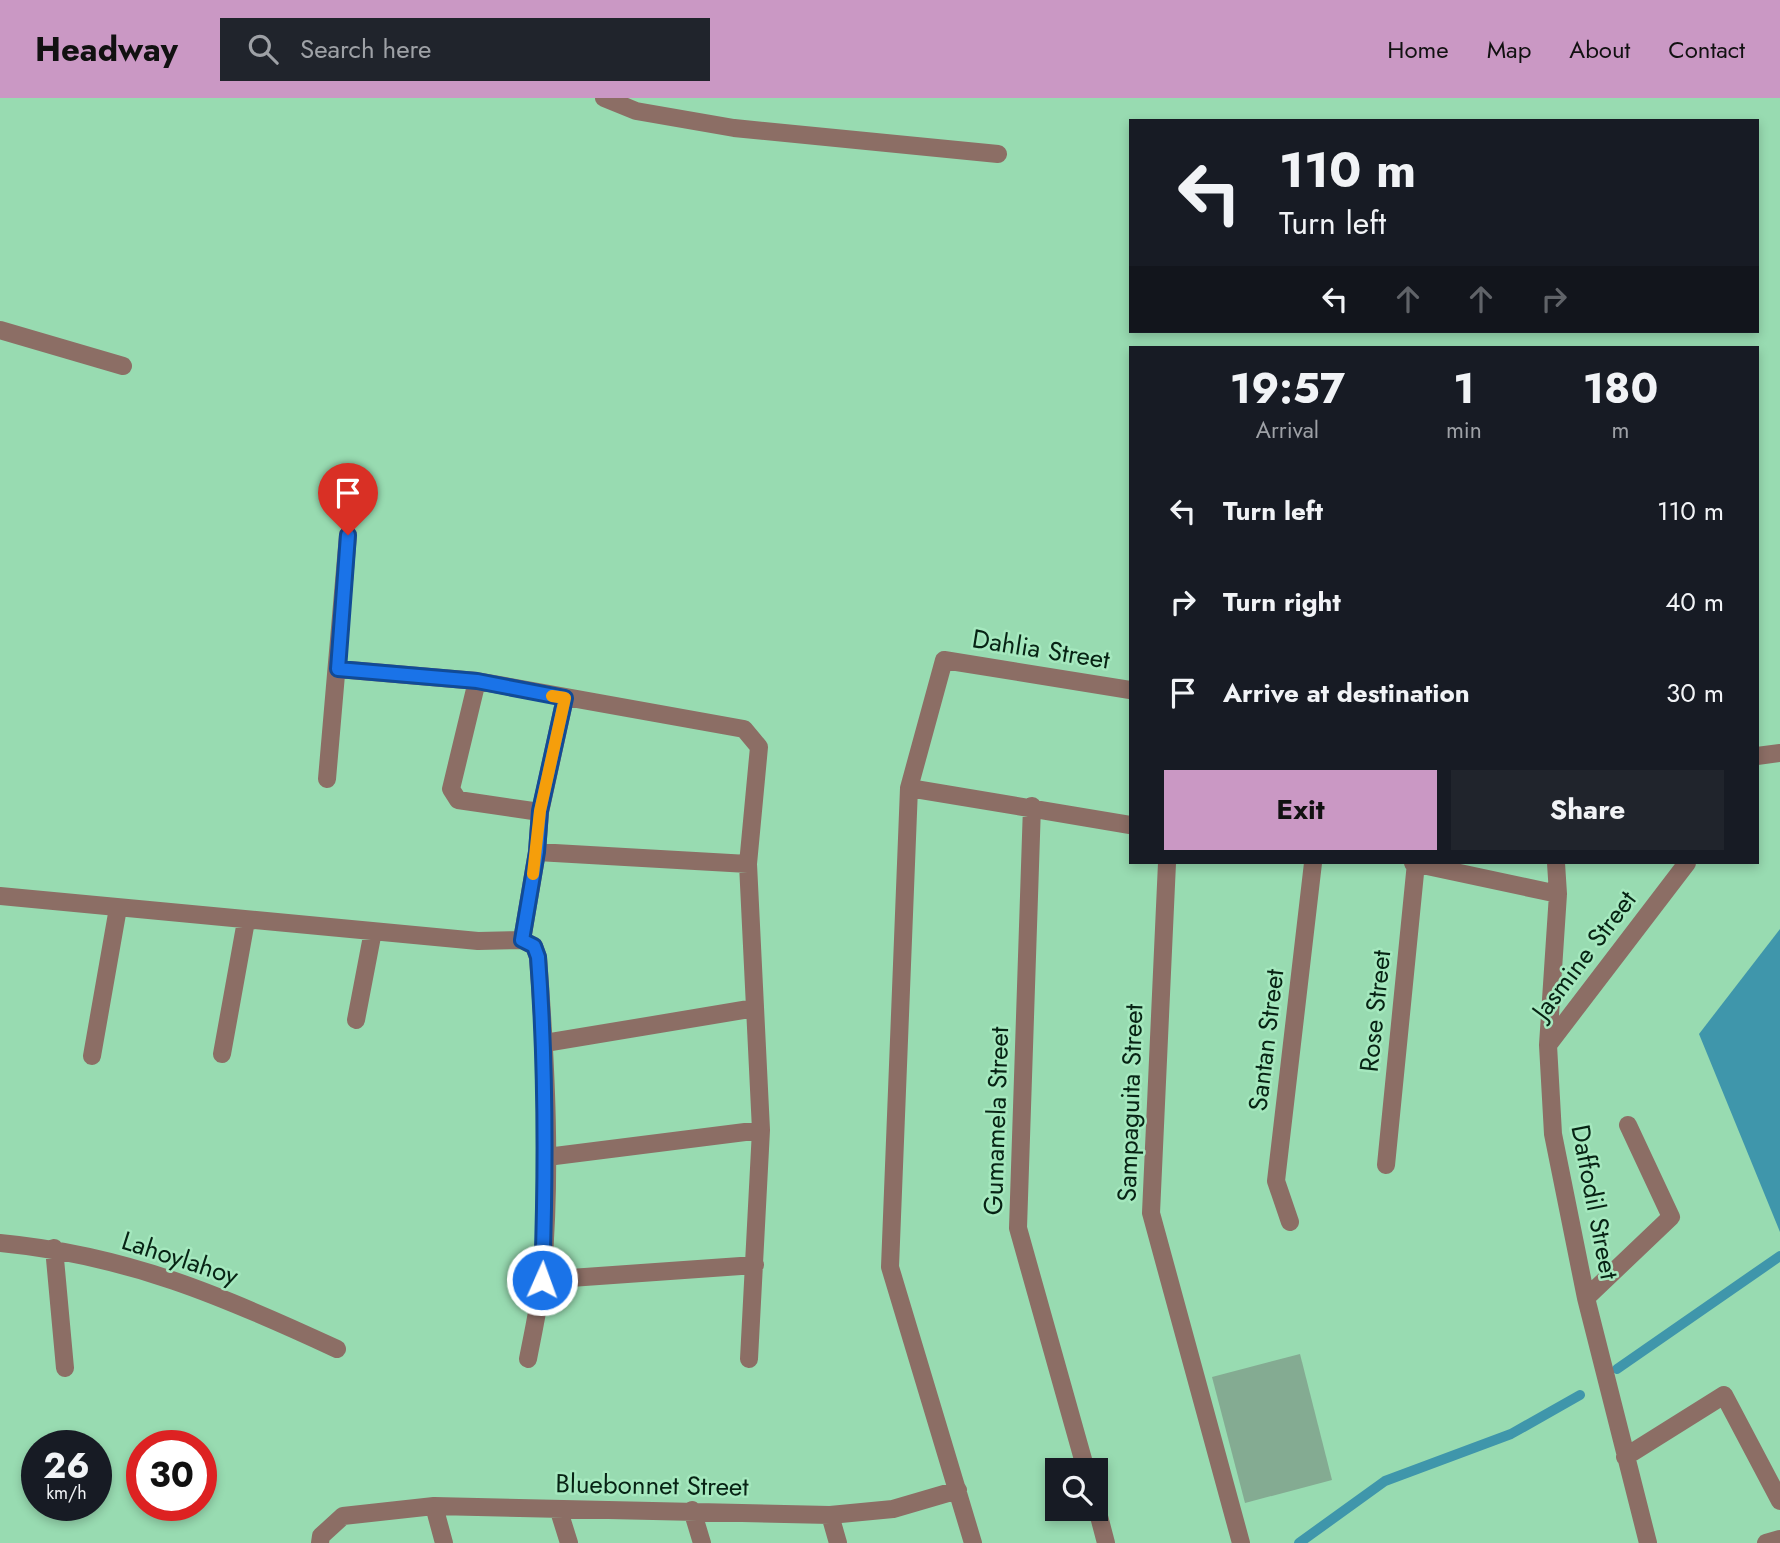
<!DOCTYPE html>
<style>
body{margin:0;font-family:Jost,sans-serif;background:#20242c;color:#f1f3f6;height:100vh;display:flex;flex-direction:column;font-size:26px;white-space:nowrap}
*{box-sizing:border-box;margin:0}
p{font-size:23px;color:#9ea1a6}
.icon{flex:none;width:38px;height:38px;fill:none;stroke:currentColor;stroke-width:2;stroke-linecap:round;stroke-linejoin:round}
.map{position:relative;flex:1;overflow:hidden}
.details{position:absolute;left:1129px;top:248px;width:630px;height:518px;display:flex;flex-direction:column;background:#171b24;border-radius:0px;box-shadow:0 4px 10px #0003}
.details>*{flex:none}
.top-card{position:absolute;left:1129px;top:21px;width:630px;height:214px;border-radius:0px;box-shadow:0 4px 10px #0003;background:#171b24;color:#f1f3f6;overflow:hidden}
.fabs{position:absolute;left:1045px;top:1360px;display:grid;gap:14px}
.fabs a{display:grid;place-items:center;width:63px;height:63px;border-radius:0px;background:#171b24;box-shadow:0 4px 10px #0003;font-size:35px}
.speed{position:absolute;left:21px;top:1332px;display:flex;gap:14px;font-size:35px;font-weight:700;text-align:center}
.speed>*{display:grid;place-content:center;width:91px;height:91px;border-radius:50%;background:#171b24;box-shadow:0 4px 10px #0003;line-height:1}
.speed small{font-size:18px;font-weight:400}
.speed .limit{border:10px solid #d22;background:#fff;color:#111}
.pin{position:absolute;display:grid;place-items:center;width:60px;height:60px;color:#fff;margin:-72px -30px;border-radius:50% 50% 50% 0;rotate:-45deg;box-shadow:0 0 7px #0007}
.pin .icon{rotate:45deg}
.me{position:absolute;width:77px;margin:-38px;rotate:2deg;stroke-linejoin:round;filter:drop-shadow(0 0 5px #0008)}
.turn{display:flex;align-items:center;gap:24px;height:147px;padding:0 35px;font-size:32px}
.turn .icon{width:91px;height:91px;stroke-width:2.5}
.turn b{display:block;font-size:49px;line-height:60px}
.lanes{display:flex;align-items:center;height:66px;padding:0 35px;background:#0003;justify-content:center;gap:35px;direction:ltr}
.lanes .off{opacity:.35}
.eta{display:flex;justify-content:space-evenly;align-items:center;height:119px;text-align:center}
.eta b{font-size:42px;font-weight:700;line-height:49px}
.action{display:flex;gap:14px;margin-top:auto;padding:14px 35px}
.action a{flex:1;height:80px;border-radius:0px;background:#ca98c4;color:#111;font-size:28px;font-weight:700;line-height:80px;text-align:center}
.action a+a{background:#20242c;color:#f1f3f6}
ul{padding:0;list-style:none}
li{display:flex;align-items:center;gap:21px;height:91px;padding:0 35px}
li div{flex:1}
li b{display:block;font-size:26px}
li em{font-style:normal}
header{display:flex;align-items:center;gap:42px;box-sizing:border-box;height:98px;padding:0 35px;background:#ca98c4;color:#111}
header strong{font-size:33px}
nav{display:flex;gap:38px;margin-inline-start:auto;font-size:24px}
.search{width:490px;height:63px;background:#20242c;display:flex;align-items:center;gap:18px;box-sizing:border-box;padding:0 24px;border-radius:0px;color:#9ea1a6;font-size:26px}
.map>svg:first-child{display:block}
.green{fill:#84ab92}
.water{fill:#3f96ab}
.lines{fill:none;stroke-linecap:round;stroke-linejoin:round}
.stream{stroke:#3f96ab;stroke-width:10}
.minor{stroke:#8c6e65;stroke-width:18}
.route-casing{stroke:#114b97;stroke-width:18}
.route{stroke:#1a73e8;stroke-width:12}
.slow{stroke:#f59e0b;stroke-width:12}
.labels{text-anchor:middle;stroke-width:5;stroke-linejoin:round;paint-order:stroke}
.street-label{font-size:26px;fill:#072314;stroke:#a5e8be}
</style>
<header>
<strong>Headway</strong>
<div class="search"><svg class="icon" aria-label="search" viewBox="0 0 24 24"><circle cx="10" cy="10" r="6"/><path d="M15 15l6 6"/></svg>Search here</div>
<nav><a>Home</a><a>Map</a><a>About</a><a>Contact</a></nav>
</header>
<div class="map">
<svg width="1780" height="1445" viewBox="0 0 1780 1445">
<rect width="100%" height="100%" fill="#98dbb1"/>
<path class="green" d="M 1300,1256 L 1332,1382 L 1245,1405 L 1212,1279 Z"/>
<path class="water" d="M 1780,831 L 1780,1134 L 1699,936 Z"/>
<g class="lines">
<path class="stream" d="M 1617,1271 L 1780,1158
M 1299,1445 L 1385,1383 L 1511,1336 L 1580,1297"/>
<path class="minor" d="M 604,0 L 636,13 L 734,30 L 998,56
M 0,232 L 123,268
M 338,571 L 477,583 L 744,631 L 759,649 L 748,766 L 537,754
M 477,583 L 451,691 L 458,702 L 540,714
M 1757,658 L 1780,655
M 327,681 L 348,437
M 909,690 L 1130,727
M 1032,708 L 1018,1130 L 1086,1372
M 1167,765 L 1151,1115 L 1241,1445
M 1413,765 L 1558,796
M 1556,765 L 1558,796 L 1548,947 L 1553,1036 L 1586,1200 L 1648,1445
M 748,766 L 761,1032 L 749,1261
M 0,798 L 478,843 L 522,842 L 534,848 L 538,859 C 546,966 552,1075 542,1182 C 539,1208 533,1235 528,1261
M 522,842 L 537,754 L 540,714 L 565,600
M 356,922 L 373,833
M 545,945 L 755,910
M 1548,947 L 1687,765
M 222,956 L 246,823
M 92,958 L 118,810
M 547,1059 L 761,1032
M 1386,1067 L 1416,765
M 1290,1124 L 1276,1083 L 1313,765
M 0,1145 C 127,1157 223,1198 337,1251
M 54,1150 L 65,1270
M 542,1182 L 755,1167
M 1586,1200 L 1671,1119 L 1628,1027
M 1625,1359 L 1724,1297 L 1780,1403
M 1096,1407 L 1106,1445
M 434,1408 L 444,1445
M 692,1412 L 702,1445
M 559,1413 L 569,1445
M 830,1417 L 838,1445
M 320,1445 L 321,1438 L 343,1418 L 434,1408 L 830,1417 L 893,1411 L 958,1392
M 973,1445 L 890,1169 L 909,690 L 944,562 L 1130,592
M 1766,1445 L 1780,1441"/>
</g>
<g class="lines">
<g class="route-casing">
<path id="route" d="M 348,437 L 338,571 L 477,583 L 565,600 L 540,713 L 537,754 L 522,842 L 534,848 L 538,859 C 546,967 546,1074 542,1182"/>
</g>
<use href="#route" class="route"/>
<path class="slow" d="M 533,776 L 540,713 L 565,600 L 552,598"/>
</g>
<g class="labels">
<g class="street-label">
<text transform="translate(1041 551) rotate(9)" y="9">Dahlia Street</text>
<text transform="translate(1584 857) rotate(-53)" y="9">Jasmine Street</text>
<text transform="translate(1375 913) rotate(-84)" y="9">Rose Street</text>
<text transform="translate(1266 942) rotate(-83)" y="9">Santan Street</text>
<text transform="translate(1130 1005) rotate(-88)" y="9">Sampaguita Street</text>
<text transform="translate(996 1023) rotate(-88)" y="9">Gumamela Street</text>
<text transform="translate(1595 1104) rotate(79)" y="9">Daffodil Street</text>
<text transform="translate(180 1160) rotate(18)" y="9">Lahoylahoy</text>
<text transform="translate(652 1387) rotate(1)" y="9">Bluebonnet Street</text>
</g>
</g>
</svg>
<div class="fabs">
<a><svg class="icon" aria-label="search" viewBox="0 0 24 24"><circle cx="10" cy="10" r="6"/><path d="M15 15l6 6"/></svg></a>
</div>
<div class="speed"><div>26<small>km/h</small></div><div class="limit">30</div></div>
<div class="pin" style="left:348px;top:437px;background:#d93025"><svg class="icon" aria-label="arrive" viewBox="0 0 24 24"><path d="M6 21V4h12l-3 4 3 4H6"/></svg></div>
<svg class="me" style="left:542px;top:1182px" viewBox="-20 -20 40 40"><circle r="17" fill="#1a73e8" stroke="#fff" stroke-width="3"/><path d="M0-11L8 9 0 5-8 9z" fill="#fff"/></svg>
<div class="top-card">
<div class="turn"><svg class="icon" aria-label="left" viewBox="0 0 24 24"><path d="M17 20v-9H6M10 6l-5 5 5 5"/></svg><div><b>110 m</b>Turn left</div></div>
<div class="lanes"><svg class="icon" aria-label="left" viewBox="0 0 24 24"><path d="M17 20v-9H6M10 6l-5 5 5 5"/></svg><svg class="icon off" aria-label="ahead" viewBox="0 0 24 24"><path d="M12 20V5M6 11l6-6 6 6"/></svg><svg class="icon off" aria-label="ahead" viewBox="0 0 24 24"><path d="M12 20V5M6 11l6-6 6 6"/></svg><svg class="icon off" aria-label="right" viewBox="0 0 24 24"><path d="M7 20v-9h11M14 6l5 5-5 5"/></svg></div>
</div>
<section class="details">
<div class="eta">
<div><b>19:57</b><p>Arrival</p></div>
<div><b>1</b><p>min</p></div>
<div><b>180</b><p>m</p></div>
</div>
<ul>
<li><svg class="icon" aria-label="left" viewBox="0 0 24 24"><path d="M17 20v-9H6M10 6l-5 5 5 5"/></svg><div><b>Turn left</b></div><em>110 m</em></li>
<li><svg class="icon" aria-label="right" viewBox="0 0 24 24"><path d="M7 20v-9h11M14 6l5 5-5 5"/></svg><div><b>Turn right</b></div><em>40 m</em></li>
<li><svg class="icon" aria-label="arrive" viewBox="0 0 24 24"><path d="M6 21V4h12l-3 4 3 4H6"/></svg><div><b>Arrive at destination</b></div><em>30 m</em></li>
</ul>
<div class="action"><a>Exit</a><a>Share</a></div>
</section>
</div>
